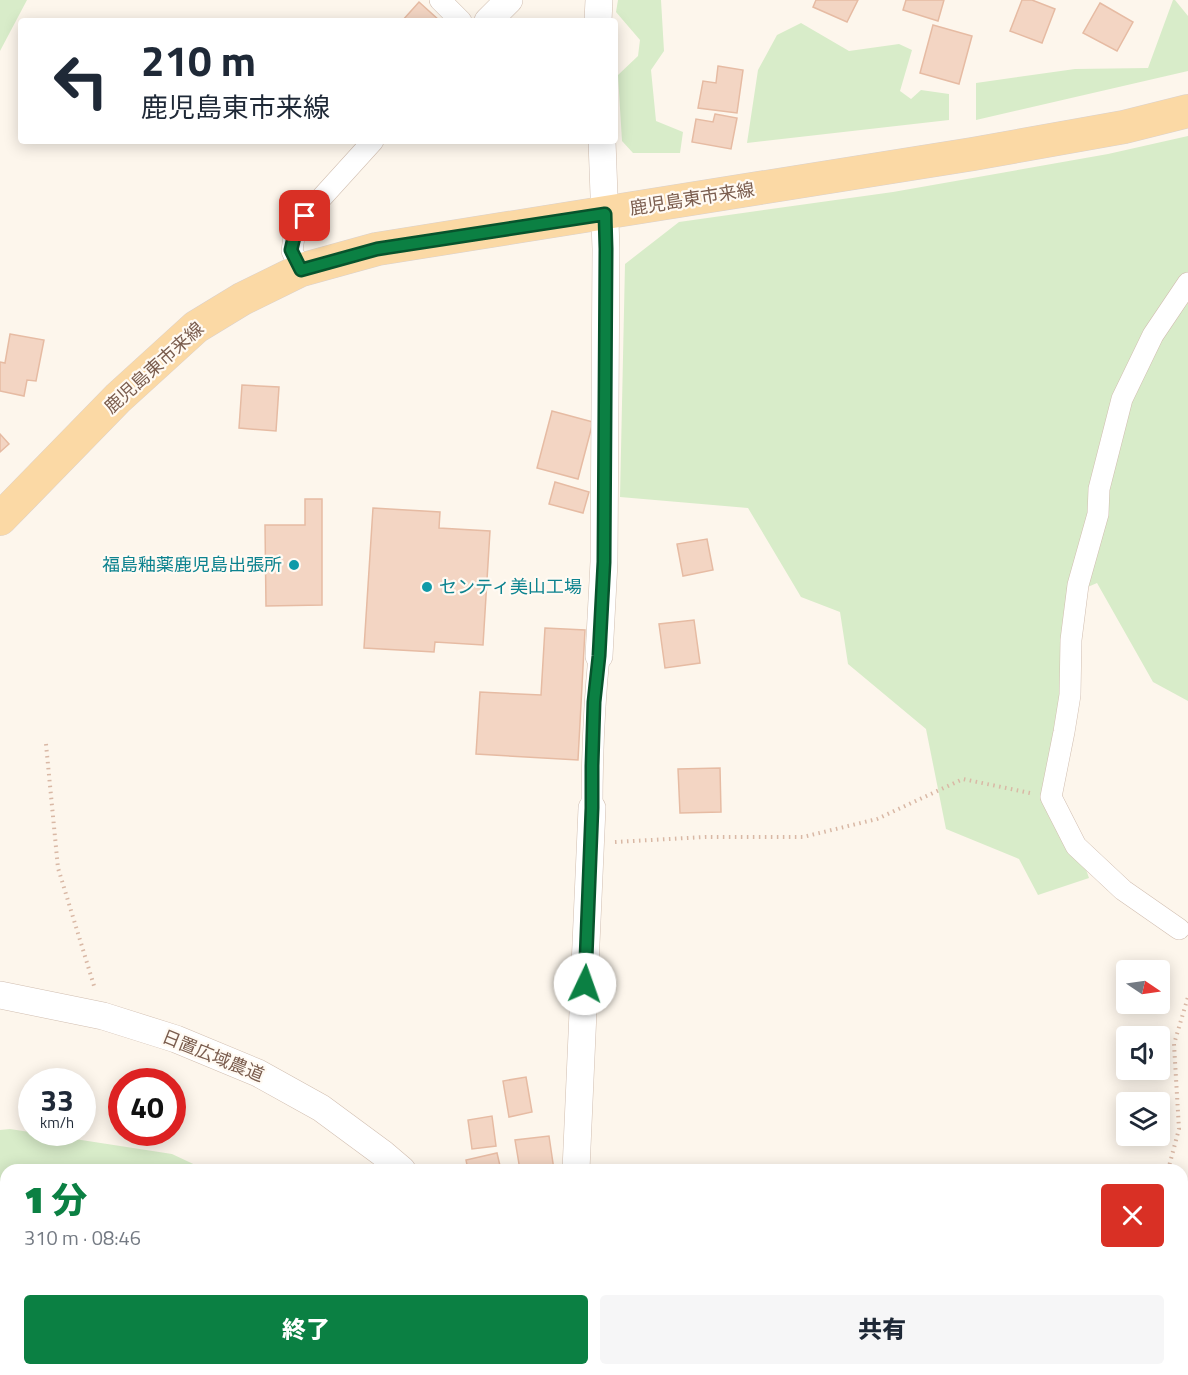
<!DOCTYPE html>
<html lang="ja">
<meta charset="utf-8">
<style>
body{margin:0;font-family:"Titillium Web","Noto Sans JP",sans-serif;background:#f6f6f7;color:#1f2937;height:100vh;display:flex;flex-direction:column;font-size:22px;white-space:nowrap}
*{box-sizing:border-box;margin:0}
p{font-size:20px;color:#747a83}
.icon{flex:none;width:33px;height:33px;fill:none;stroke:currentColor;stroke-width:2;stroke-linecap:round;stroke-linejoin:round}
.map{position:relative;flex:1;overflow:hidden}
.panel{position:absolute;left:0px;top:1164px;width:1188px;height:212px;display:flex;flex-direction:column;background:#fff;border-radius:18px 18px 0 0;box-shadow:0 3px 15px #0003}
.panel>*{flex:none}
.hud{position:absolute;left:18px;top:18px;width:600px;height:126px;border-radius:6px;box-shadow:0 3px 15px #0003;background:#fff;color:#1f2937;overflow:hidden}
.needle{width:39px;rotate:103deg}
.buttons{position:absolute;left:1116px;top:960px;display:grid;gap:12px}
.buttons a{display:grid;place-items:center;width:54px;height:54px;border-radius:6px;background:#fff;box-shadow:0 3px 15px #0003;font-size:30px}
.speed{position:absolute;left:18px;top:1068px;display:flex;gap:12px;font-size:30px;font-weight:700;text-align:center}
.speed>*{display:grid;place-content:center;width:78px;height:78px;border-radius:50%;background:#fff;box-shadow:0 3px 15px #0003;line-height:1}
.speed small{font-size:15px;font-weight:400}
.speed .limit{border:9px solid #d22;background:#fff;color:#111}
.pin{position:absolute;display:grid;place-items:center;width:51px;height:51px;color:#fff;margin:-26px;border-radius:12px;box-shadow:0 3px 9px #0006}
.me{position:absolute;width:66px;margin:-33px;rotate:3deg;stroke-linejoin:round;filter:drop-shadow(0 0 4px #0008)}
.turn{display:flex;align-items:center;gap:21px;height:126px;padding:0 24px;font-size:27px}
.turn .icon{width:78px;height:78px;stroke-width:2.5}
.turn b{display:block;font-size:42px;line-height:51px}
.round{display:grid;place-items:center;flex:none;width:63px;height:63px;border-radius:6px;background:#f6f6f7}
.summary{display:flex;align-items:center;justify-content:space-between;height:102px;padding:0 24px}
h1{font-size:36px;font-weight:800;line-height:45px;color:#0b8043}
.primary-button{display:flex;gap:12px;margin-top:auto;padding:12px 24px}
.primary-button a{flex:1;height:69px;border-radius:6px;background:#0b8043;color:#fff;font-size:24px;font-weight:800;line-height:69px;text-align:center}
.primary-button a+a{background:#f6f6f7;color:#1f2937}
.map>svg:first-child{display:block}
.green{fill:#d8ecc9}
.building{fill:#f3d5c3;stroke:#e6bba3;stroke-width:1.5}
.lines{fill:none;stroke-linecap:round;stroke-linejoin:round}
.minor-casing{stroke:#d1beb0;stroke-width:22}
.tertiary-casing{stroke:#d1beb0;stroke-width:28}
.primary-casing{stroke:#dad1cd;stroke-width:34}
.path{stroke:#d9b8a5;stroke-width:4;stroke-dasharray:1.5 4.5;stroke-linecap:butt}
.minor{stroke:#fff;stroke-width:21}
.tertiary{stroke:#fff;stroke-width:27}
.primary{stroke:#fbd9a5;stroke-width:33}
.route-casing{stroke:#07532c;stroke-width:15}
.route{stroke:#0b8043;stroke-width:10}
.culture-dot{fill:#0f9aa8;stroke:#fffaf3;stroke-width:2}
.labels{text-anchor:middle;stroke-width:4.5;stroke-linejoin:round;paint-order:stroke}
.street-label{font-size:18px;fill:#7a5c4d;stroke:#fffaf3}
.culture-label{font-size:18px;fill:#0d838f;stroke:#fffaf3;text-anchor:end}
</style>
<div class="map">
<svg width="1188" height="1375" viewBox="0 0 1188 1375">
<rect width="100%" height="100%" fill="#fdf6ec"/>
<path class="green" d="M 0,0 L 27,0 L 0,51 Z
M 618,0 L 661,0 L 664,51 L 651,70 L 656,121 L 683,132 L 680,153 L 633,153 L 622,141 L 618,75 L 638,56 L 640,40 L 616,12 Z
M 1173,0 L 1175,0 L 1188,16 L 1188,71 L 976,120 L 976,83 L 1075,69 L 1148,68 Z
M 801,23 L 849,51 L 899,44 L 912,50 L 900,91 L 911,99 L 921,90 L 949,94 L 949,120 L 747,143 L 758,70 L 777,35 Z
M 1188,136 L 1188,701 L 1153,682 L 1097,583 L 1067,596 L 1058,789 L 1089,878 L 1038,895 L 1019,859 L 946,829 L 926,729 L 848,664 L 840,612 L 801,597 L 748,508 L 620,497 L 625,264 L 679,222 L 893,192 L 1108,154 Z
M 10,1129 L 172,1154 L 206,1170 L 6,1170 L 6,1370 L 427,1370 L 428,1375 L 0,1375 L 0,1130 Z"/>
<path class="building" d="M 816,0 L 858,0 L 847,22 L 813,7 Z
M 906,0 L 944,0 L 938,21 L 903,10 Z
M 1022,0 L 1032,0 L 1055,9 L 1042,43 L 1010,31 Z
M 419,2 L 440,21 L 402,21 Z
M 1100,3 L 1133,22 L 1117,51 L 1083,33 Z
M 933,25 L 972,36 L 959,84 L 920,73 Z
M 718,66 L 743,70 L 737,113 L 698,108 L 703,81 L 716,83 Z
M 715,114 L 737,118 L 731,149 L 692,142 L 696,119 L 713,122 Z
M 10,334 L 44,340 L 36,381 L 27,380 L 24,396 L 0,391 L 0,362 L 5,363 Z
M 242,385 L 279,387 L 276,431 L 239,428 Z
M 552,411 L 593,422 L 578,479 L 537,468 Z
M 0,434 L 9,444 L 0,452 Z
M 555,482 L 589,492 L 583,513 L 549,504 Z
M 305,499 L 322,499 L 322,605 L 266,606 L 265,525 L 305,525 Z
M 373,508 L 440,512 L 439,528 L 490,531 L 483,645 L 435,642 L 434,652 L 364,648 Z
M 707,539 L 713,570 L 683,576 L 677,544 Z
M 694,620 L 700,663 L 665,668 L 659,624 Z
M 545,628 L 585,630 L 578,760 L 476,754 L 480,692 L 541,695 Z
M 720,768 L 721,812 L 680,813 L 678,769 Z
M 526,1077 L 532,1112 L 509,1117 L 503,1081 Z
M 492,1116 L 496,1146 L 472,1149 L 468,1120 Z
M 549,1136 L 554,1170 L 520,1170 L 515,1140 Z
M 497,1153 L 501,1170 L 468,1170 L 466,1160 Z
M 749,1370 L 820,1370 L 822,1375 L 751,1375 Z"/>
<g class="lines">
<g class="minor-casing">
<path id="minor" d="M 440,0 L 461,21
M 301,270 L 292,251 L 294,237 L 305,216 L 373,141
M 592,808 C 592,757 594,707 599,656
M 1179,929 L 1123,890 L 1076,846 L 1051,797 L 1064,732 L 1070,695 L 1071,640 L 1078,585 L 1098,514 L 1099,489 L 1122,399 L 1153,335 L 1188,283"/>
</g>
<g class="tertiary-casing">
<path id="tertiary" d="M 488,21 L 509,0
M 598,21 L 599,0
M 599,656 L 604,562 L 606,249 L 602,141
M 0,995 L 103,1016 L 176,1039 L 258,1073 L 321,1108 L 382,1153 L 402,1170
M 576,1170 L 592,808
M 617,1370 L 623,1375
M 567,1375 L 567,1370"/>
</g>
<g class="primary-casing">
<path id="primary" d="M 0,519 L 118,398 L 196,327 L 242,299 L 301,270 L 377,249 L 973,154 L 1124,127 L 1188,111"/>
</g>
<path class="path" d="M 46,744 L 58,868 L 95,989
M 615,842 L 705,837 L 803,837 L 877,819 L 963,779 L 1030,793
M 1168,1170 L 1179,1129 L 1174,1044 L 1188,997
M 966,1375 L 981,1370"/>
<use href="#minor" class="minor"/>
<use href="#tertiary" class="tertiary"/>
<use href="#primary" class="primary"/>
</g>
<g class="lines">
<g class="route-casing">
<path id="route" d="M 305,216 L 294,237 L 291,250 L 301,270 L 377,249 L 605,214 L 606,249 L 604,562 L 599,656 L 594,702 L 592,766 L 592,808 L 585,984"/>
</g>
<use href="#route" class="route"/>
</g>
<g class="culture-dot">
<circle cx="294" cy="565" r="6"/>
<circle cx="427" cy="587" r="6"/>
</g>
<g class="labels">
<g class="street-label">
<text transform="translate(692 199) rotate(-9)" y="6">鹿児島東市来線</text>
<text transform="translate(154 368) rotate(-42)" y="6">鹿児島東市来線</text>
<text transform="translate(213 1056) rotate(22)" y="6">日置広域農道</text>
</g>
<g class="culture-label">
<text x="282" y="571">福島釉薬鹿児島出張所</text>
<text x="439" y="593" text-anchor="start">センティ美山工場</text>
</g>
</g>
</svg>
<div class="buttons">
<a><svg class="needle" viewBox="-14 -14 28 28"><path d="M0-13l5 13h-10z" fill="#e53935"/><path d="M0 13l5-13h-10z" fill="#747a83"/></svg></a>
<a><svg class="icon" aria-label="sound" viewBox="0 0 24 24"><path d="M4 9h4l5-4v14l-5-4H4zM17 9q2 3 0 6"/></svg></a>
<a><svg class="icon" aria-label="layers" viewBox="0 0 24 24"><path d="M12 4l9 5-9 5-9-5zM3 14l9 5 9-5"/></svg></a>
</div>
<div class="speed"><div>33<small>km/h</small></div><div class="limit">40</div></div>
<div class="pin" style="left:305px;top:216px;background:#d93025"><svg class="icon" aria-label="arrive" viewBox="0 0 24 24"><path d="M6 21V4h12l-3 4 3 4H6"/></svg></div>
<svg class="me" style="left:585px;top:984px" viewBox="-20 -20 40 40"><circle r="19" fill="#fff"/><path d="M0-13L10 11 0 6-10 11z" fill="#0b8043"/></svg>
<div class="hud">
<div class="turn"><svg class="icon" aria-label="left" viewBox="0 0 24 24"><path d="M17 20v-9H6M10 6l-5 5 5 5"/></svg><div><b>210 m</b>鹿児島東市来線</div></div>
</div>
<section class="panel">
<div class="summary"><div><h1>1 分</h1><p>310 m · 08:46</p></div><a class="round" style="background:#d93025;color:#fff"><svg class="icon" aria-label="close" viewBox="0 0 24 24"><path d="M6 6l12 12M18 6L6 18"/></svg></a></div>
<div class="primary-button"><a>終了</a><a>共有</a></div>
</section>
</div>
